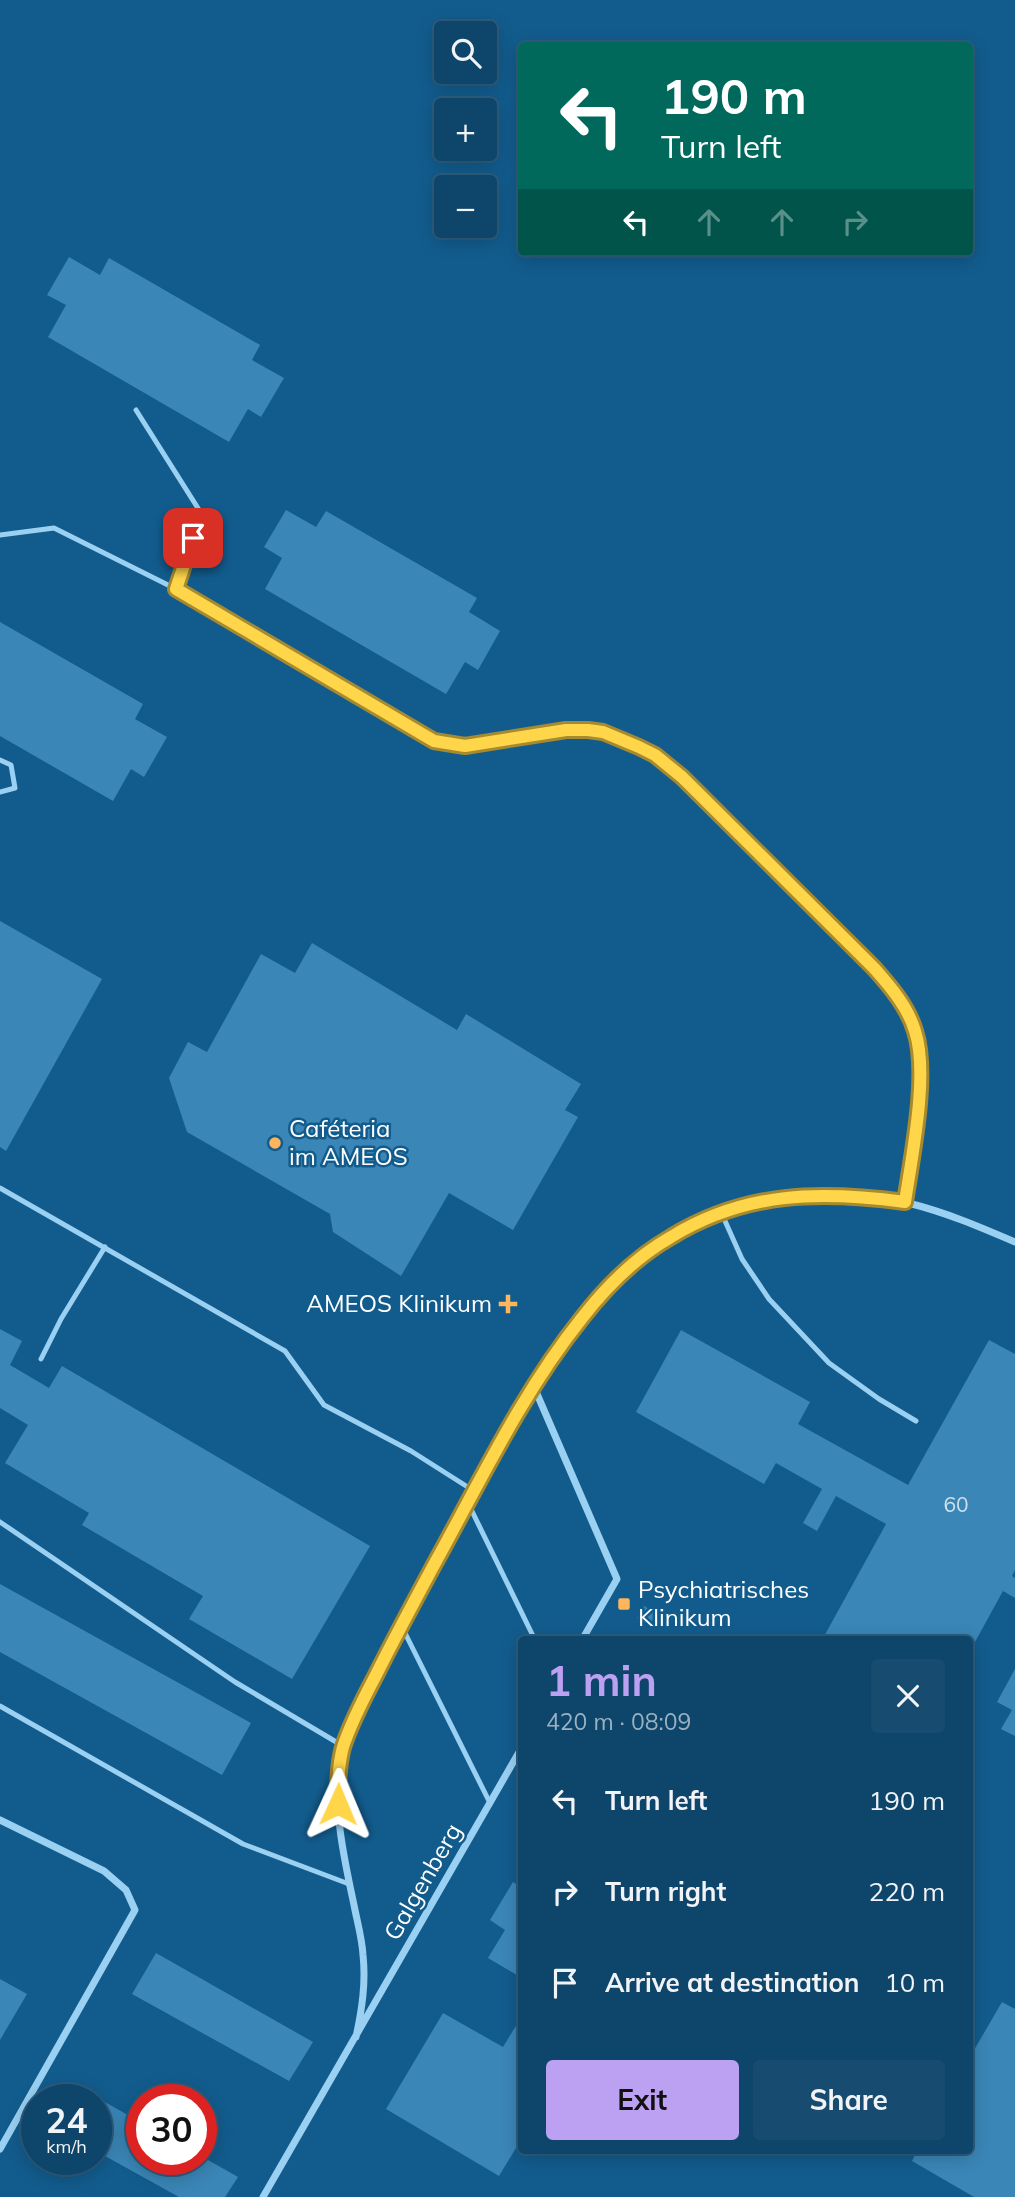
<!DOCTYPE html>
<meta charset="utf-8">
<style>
body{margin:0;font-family:Mulish,sans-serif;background:#174c70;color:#f1f3f6;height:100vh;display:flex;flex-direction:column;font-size:26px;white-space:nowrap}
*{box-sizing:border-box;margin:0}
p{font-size:23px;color:#9bb1c1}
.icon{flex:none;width:38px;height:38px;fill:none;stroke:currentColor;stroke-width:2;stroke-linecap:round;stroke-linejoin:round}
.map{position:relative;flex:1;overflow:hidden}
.drawer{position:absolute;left:518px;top:1636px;width:455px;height:518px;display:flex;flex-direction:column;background:#0e456a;border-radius:7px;box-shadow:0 4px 18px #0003,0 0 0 2px #2e5d7e}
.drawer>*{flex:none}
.guide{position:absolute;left:518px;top:42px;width:455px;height:214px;border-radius:7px;box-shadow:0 4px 18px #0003,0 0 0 2px #2e5d7e;background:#00695c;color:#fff;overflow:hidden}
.tools{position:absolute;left:434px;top:21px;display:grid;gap:14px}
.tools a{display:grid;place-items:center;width:63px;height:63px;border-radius:7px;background:#0e456a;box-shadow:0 4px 18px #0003,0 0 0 2px #2e5d7e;font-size:35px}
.speed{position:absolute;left:21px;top:2084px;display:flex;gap:14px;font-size:35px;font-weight:700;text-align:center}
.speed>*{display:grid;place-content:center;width:91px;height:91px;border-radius:50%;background:#0e456a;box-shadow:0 4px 18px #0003,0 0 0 2px #2e5d7e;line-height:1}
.speed small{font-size:18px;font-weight:400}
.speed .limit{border:10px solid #d22;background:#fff;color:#111}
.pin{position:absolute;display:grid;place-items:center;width:60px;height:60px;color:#fff;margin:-30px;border-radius:14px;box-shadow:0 4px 10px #0006}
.me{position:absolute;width:77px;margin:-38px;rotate:1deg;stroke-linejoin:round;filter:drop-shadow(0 0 5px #0008)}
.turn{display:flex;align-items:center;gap:24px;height:147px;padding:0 28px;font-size:32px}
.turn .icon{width:91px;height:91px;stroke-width:2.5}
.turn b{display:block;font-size:49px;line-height:60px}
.lanes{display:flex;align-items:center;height:66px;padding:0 28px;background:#0003;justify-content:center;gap:35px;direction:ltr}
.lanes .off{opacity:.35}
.round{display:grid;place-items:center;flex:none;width:74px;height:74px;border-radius:7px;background:#174c70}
.head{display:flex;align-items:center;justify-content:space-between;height:119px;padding:0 28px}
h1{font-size:42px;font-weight:700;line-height:52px;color:#bca0f2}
.button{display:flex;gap:14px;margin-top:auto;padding:14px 28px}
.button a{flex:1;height:80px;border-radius:7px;background:#bca0f2;color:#111;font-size:28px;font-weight:700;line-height:80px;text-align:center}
.button a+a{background:#174c70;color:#f1f3f6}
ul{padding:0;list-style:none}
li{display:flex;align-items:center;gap:21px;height:91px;padding:0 28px}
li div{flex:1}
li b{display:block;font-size:26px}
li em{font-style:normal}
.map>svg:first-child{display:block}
.building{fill:#3a86b7}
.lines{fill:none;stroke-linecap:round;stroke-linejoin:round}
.service{stroke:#9ad0f2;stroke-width:5}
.minor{stroke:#9ad0f2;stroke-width:7}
.route-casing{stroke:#a68a30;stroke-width:18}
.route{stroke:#ffd54a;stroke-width:12}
.poi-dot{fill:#ffb55b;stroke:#125c8d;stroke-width:2.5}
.labels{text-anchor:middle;stroke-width:5;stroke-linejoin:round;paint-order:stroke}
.number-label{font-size:21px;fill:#cee1ed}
.poi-label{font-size:24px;fill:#fff;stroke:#125c8d;text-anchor:start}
.street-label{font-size:24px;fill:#fff;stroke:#125c8d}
</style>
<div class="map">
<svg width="1015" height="2197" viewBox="0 0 1015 2197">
<rect width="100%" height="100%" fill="#125c8d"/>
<path class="building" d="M 69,257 L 100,275 L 109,258 L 260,345 L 252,360 L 284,378 L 261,417 L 248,409 L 229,442 L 48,337 L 66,305 L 47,295 Z
M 286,510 L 316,527 L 326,511 L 477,598 L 469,612 L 500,631 L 478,670 L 465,662 L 446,694 L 265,589 L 282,558 L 264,547 Z
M 0,622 L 143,704 L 135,719 L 167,737 L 144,777 L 131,769 L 113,801 L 0,736 Z
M 0,921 L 102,979 L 6,1151 L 0,1147 Z
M 312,943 L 457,1030 L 466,1014 L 581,1084 L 565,1110 L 578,1117 L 513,1230 L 449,1193 L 401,1276 L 333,1232 L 330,1214 L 187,1132 L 169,1078 L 188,1042 L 207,1052 L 261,954 L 295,973 Z
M 0,1329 L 22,1341 L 10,1365 L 49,1388 L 62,1366 L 370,1546 L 292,1679 L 189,1619 L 203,1596 L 82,1525 L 89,1513 L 5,1463 L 28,1425 L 0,1408 Z
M 681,1330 L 810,1402 L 798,1424 L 908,1485 L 989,1340 L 1015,1354 L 1015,1570 L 1012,1576 L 1015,1578 L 1015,1598 L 1003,1591 L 970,1651 L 970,1640 L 822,1640 L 886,1524 L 836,1496 L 817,1531 L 803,1523 L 822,1489 L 776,1463 L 764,1484 L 636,1412 Z
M 0,1584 L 251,1723 L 222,1775 L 0,1652 Z
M 644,1606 L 656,1613 L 650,1625 L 637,1618 Z
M 1015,1669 L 1015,1736 L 1001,1729 L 1012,1710 L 997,1702 Z
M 513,1882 L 522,1888 L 522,1978 L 488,1958 L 505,1930 L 490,1920 Z
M 156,1953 L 313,2042 L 289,2081 L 132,1994 Z
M 0,1979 L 27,1994 L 0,2040 Z
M 1002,2002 L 1015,2009 L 1015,2197 L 974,2197 L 912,2161 L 917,2151 L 970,2151 L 970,2057 Z
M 443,2013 L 503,2047 L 522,2016 L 522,2138 L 499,2176 L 386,2109 Z
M 80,2088 L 142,2123 L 142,2160 L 201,2160 L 201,2156 L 238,2177 L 225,2197 L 179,2197 L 96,2151 L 96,2100 L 73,2100 Z"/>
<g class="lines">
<path class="service" d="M 136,410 L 201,513 L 176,589
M 0,535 L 54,528 L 194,598 L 434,741 C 490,755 546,720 602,732 C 620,736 640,745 655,755 C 694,781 730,824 763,857 C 791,885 819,912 846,940 C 861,955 877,970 890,986 C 909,1011 919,1038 921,1069 L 905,1202
M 0,760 L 11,765 L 15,788 L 0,792
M 0,1188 L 285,1351 L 324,1405 L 411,1451 L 474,1491
M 721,1212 L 742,1259 L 769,1299 L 829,1363 L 879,1399 L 916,1421
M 41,1359 L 61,1319 L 105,1247
M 468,1503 L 535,1640
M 0,1522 L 235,1682 L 343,1746
M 401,1625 L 490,1803
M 0,1706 L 243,1844 L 349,1884"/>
<path class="minor" d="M 534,1387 L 617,1579 L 582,1640
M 0,1820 L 104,1871 L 126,1890 L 135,1910 L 0,2149
M 356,2037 C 362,2009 366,1983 363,1955 C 362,1938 357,1921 354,1905 C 345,1863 333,1809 339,1766 C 343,1735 360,1706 374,1678 C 398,1631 424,1584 449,1538 C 496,1453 538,1362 605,1291 C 683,1209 797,1176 908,1203 C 945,1212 980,1227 1015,1242
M 263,2197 L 522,1747"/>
</g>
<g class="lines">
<g class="route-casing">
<path id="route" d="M 193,538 L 176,589 L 434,741 L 465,746 L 566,730 L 588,730 L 603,732 L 639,747 L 655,755 L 682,777 L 874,968 C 890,986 908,1007 915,1031 C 929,1074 912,1155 905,1202 C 821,1191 746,1191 671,1237 C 636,1257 606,1287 582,1318 C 522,1393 481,1480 435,1563 C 415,1600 395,1637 376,1675 C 364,1698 351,1722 343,1747 C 338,1766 338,1785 338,1804"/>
</g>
<use href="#route" class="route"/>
</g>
<g class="poi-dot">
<circle cx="275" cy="1143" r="7"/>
<path d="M504.5 1293.5h7v7h7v7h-7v7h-7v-7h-7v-7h7z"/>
<rect x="617" y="1597" width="14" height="14" rx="3.5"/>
</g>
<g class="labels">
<g class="number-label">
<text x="956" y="1512">60</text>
</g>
<g class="poi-label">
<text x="289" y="1137">Caféteria<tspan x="289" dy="28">im AMEOS</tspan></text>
<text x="492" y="1312" text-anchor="end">AMEOS Klinikum</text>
<text x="638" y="1598">Psychiatrisches<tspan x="638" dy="28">Klinikum</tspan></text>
</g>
<g class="street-label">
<text transform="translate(423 1882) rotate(-60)" y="8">Galgenberg</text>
</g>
</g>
</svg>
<div class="tools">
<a><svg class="icon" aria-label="search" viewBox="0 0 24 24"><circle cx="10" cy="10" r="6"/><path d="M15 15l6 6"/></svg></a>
<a>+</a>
<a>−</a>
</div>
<div class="speed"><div>24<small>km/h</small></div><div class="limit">30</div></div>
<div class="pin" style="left:193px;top:538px;background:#d93025"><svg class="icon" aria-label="arrive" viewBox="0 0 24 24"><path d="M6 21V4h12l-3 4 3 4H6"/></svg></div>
<svg class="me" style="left:338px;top:1804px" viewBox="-20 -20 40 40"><path d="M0-17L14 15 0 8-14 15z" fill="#ffd54a" stroke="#fff" stroke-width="4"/></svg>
<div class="guide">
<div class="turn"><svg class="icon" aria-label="left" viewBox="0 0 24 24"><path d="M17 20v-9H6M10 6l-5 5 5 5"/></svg><div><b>190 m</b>Turn left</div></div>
<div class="lanes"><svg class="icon" aria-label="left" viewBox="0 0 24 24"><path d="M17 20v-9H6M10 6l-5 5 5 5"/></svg><svg class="icon off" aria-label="ahead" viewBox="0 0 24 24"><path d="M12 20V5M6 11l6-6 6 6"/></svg><svg class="icon off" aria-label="ahead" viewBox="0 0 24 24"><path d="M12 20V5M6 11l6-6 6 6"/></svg><svg class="icon off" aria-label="right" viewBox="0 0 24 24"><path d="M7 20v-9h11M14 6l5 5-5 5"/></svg></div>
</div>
<section class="drawer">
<div class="head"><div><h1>1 min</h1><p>420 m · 08:09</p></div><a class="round"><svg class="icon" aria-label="close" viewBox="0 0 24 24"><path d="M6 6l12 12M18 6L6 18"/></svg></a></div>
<ul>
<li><svg class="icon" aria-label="left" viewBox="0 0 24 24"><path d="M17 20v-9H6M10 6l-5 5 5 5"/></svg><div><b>Turn left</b></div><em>190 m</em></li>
<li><svg class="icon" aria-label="right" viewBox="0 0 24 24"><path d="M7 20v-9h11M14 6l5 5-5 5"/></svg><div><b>Turn right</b></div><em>220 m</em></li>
<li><svg class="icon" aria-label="arrive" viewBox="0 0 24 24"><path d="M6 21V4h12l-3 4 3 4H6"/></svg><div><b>Arrive at destination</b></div><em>10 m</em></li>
</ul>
<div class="button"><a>Exit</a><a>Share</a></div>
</section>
</div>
